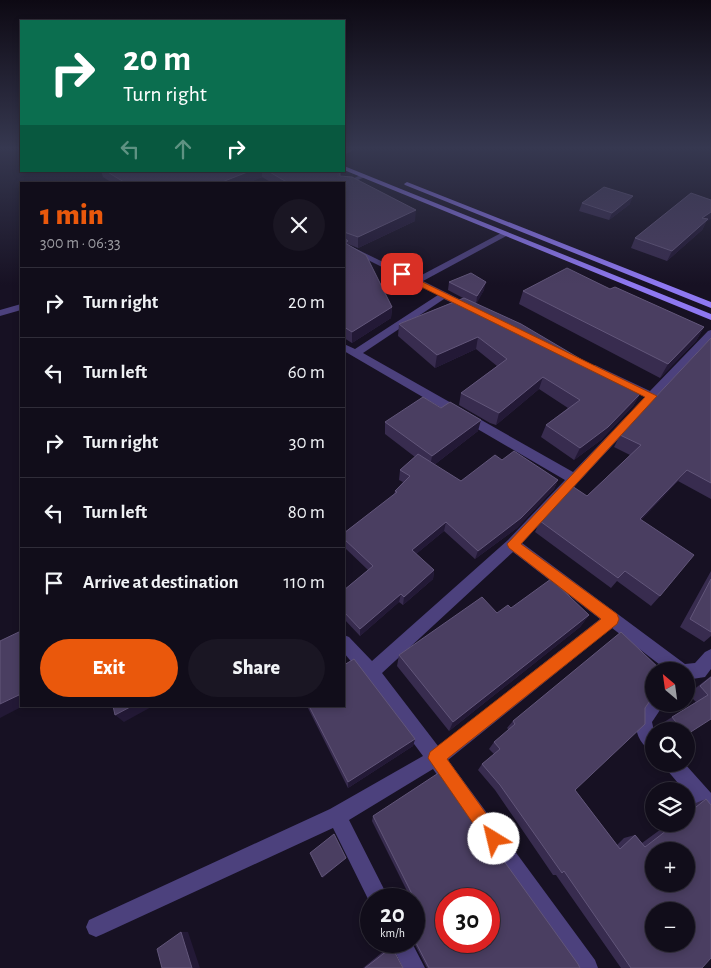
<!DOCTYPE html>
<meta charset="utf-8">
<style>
body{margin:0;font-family:"Alegreya Sans",sans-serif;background:#1a1623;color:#f1f3f6;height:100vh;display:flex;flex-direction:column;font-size:19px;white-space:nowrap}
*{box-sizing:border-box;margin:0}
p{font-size:16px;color:#9c9ca2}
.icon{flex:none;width:28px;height:28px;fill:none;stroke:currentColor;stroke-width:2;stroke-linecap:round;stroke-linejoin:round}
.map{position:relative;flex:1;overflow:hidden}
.side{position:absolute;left:20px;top:182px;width:325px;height:525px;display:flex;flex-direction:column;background:#110d1a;border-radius:0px;box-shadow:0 2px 8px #0003,0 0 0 1px #302d39}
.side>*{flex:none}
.hud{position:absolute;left:20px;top:20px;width:325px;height:152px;border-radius:0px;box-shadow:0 2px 8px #0003,0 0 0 1px #302d39;background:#0b6e4f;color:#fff;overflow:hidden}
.needle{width:32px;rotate:331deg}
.fabs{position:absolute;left:645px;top:662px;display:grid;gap:10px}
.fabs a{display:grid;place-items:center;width:50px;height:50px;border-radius:50%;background:#110d1a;box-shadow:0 2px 8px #0003,0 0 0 1px #302d39;font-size:25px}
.speed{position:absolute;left:360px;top:888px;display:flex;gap:10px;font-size:25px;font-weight:700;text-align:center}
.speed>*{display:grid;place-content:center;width:65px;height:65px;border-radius:50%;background:#110d1a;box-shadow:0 2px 8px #0003,0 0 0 1px #302d39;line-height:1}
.speed small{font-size:12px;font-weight:400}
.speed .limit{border:8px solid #d22;background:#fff;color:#111}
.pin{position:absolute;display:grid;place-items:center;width:42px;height:42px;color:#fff;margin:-21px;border-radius:10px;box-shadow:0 2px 8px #0006}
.me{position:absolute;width:55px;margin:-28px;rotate:324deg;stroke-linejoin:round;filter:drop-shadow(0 0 4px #0008)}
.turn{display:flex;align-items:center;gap:18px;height:105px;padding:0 20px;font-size:22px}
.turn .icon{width:65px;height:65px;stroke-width:2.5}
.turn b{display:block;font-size:35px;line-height:42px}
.lanes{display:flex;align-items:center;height:48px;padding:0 20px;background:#0003;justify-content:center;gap:25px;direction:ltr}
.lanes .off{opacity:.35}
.round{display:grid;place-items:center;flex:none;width:52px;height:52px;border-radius:26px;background:#1a1623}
.summary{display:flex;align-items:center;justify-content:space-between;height:85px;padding:0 20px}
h1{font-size:30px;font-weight:800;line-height:38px;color:#ea580c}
.cta{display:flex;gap:10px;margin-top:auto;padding:10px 20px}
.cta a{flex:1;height:58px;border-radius:30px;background:#ea580c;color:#fff;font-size:20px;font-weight:800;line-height:58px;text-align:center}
.cta a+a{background:#1a1623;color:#f1f3f6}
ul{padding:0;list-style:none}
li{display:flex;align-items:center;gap:15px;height:70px;padding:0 20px;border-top:1px solid #302d39}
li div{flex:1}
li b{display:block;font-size:19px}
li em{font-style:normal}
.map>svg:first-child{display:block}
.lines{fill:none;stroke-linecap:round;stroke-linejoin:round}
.street{fill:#4c417d;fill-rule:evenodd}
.secondary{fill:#8e78f1;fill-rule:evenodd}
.wall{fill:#382c4f}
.shaded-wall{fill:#231936}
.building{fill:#4a3e61;stroke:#62567a;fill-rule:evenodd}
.route{fill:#ea580c;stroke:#983908}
</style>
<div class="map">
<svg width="711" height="968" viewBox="0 0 711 968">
<rect width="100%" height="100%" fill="#171123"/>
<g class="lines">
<path class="street" d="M 347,149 L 355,149 L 344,155 L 344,151 Z
M 363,174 L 365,175 L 365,177 L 346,185 L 341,184 Z
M 503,232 L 510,234 L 423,281 L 473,306 L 473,310 L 467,310 L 444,299 L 363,353 L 573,472 L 645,397 L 587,369 L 587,365 L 595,365 L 650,391 L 708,331 L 711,330 L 711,339 L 522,543 L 685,664 L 695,663 L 705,652 L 711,649 L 711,669 L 705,677 L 686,680 L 686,671 L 668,671 L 612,628 L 448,760 L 595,960 L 598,968 L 574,968 L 433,769 L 349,820 L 389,899 L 371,899 L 371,905 L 333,828 L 103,934 L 96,937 L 89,934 L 86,927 L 89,920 L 330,809 L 423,756 L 365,678 L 344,653 L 344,635 L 349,637 L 372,661 L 508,540 L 565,480 L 344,351 L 344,344 L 355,349 L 438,295 L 344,248 L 344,243 L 416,278 ZM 513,552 L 600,619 L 438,746 L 382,673 Z
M 21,304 L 21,310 L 0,316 L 0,310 Z
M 654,697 L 654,704 L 664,704 L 652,722 L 654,731 L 654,752 C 630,742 630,707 654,697 Z
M 664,764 L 685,764 L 711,793 L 711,816 L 704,814 L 667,770 Z
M 390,941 L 411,941 L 425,968 L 403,968 Z"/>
<path class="secondary" d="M 344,166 L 711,314 L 711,320 L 344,170 Z
M 407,182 L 711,302 L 711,308 L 405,185 L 404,184 Z"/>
</g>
<path class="wall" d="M 101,171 L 337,171 L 340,176 L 415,221 L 358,248 L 348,244 L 392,307 L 391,318 L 352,343 L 344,338 L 344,184 L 274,184 L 262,177 L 245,184 L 114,184 L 103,177 Z
M 582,203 L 630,204 L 609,220 L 579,211 Z
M 706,222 L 702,230 L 667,261 L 631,248 L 635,238 Z
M 449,282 L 484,290 L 476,303 L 640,394 L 633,406 L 601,440 L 574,460 L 541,437 L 546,425 L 568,408 L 539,389 L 496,425 L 490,423 L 459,405 L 461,393 L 497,366 L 476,349 L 435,368 L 398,336 L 399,324 L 463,298 L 448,290 Z
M 610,289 L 704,327 L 696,341 L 660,378 L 519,304 L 523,291 Z
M 711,338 L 711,499 L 678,481 L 641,520 L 660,596 L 651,606 L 617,581 L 611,588 L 535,532 L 540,521 L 587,496 L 630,455 L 614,447 L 620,435 Z
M 385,422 L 478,431 L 434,465 L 461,481 L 502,460 L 558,480 L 554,489 L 517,528 L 475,559 L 444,531 L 416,554 L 434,570 L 433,579 L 403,605 L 399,602 L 360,636 L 344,619 L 344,590 L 368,570 L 344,547 L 344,533 L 394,495 L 395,491 L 403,482 L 399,480 L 400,470 L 415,457 L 385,434 Z
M 711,571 L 711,636 L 704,642 L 680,627 Z
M 511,608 L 589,615 L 580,627 L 449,731 L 397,666 L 399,655 Z
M 711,676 L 711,719 L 686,731 L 667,731 L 661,724 L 696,702 L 688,694 Z
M 307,706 L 344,706 L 415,739 L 413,746 L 348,788 Z
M 513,721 L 575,790 L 617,845 L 624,838 L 635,835 L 642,843 L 668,824 L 686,824 L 686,809 L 693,804 L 706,799 L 702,968 L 621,968 L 556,875 L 553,875 L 495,790 L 478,770 L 482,764 L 494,754 L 489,749 L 494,742 L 509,730 L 507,728 Z
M 373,816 L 580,968 L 427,968 L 413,941 L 414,927 L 422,920 L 414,904 L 414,899 L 411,899 L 372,821 Z
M 390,946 L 392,947 L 403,968 L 363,968 Z"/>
<path class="shaded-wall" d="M 250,171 L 262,171 L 262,177 L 245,184 L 217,184 Z
M 633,196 L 630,204 L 609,220 L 612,213 Z
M 416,210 L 415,221 L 358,248 L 358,237 Z
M 711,212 L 711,219 L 706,222 L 702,230 L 667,261 L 672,251 L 702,218 Z
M 486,282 L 484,290 L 476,305 L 477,296 Z
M 392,307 L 391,318 L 352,343 L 352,332 Z
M 704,327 L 696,341 L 660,378 L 668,364 Z
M 478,337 L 476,349 L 435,368 L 437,355 Z
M 543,377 L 539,389 L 496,425 L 499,413 Z
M 640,394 L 633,406 L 601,440 L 574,460 L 580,448 Z
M 481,420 L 478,431 L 430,468 L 432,456 Z
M 687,470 L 678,481 L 632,530 L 640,519 Z
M 558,480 L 554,489 L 517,528 L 475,559 L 478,551 Z
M 446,522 L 444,531 L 410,559 L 412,550 Z
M 434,570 L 433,579 L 403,605 L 404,597 Z
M 401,594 L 399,602 L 360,636 L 360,629 Z
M 589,615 L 580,627 L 449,731 L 453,722 Z
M 21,694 L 21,706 L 23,706 L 0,718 L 0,704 Z
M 132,706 L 153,706 L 124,722 L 115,715 Z
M 415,739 L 413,746 L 348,788 L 348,782 Z
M 346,858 L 323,878 L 322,877 Z
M 181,932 L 188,932 L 200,968 L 192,968 Z"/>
<path class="building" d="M 106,171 L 250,171 L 217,184 L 161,184 L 159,183 L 157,184 L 127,184 Z
M 268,171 L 337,171 L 340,173 L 340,176 L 352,177 L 416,210 L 358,237 L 344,232 L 344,184 L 297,184 L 295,183 L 290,184 Z
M 604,187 L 633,196 L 612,213 L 582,203 Z
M 691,193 L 711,200 L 711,212 L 702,218 L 708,219 L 672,251 L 635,238 Z
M 344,238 L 348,241 L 345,243 L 366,255 L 392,307 L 352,332 L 344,327 Z
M 567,268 L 610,289 L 615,287 L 704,327 L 668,364 L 523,291 Z
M 471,273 L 486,282 L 477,296 L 449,282 Z
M 464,298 L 521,324 L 640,394 L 608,427 L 580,448 L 546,425 L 580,400 L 543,377 L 499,413 L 493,410 L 461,393 L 507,359 L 478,337 L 437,355 L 399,324 Z
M 711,338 L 711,483 L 687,470 L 640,519 L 694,555 L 660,596 L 625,571 L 618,578 L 540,521 L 572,486 L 587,496 L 641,445 L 620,435 Z
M 423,397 L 441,408 L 450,402 L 481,420 L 432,456 L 385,422 Z
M 514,451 L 558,480 L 521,518 L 478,551 L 446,522 L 412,550 L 434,570 L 404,597 L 401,594 L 360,629 L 344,612 L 344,590 L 373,566 L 344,539 L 344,533 L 397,492 L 395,491 L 410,476 L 400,470 L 418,454 L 461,481 L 495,455 L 502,460 Z
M 551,579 L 589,615 L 453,722 L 399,655 L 482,597 L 497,613 L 508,605 L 511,608 Z
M 711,579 L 711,632 L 690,619 Z
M 21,631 L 21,694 L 0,704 L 0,641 Z
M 621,632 L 662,671 L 654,671 L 654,687 L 652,688 L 654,690 L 654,695 L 645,708 L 645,724 L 575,790 L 620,849 L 635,835 L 645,847 L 675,824 L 686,824 L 686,815 L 706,799 L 711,805 L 711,958 L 702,968 L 631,968 L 564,871 L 562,873 L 500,785 L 482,764 L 500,749 L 494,742 L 515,724 L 513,721 ZM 654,851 L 686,851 L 686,884 L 654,884 ZM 654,911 L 686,911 L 686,944 L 654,944 Z
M 354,659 L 415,739 L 348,782 L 309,706 L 344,706 L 344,665 Z
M 711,677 L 711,719 L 686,735 L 686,731 L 683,731 L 672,717 L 708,695 L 700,686 Z
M 113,706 L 132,706 L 115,715 Z
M 440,772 L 578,964 L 580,968 L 429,968 L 415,941 L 414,941 L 414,929 L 425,920 L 373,816 ZM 446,899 L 489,899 L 489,941 L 446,941 Z
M 334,834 L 346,858 L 322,877 L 310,853 Z
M 181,932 L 192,968 L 162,968 L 157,949 Z
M 392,947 L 403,968 L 365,968 Z"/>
<linearGradient id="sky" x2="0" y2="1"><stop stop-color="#0d0913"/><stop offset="0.52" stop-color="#363850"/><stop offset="1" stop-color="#363850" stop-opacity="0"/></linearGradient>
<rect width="711" height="285" fill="url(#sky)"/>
<path class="route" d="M 402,272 L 657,396 L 521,544 L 617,614 L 619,619 L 617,624 L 447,759 L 500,833 L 503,839 L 500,845 L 494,847 L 488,845 L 428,758 L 430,752 L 601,619 L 509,548 L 507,544 L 645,397 L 399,276 L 398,274 Z"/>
</svg>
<div class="fabs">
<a><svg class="needle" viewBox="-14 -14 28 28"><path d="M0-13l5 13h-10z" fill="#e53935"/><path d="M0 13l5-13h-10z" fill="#9c9ca2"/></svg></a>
<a><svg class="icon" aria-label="search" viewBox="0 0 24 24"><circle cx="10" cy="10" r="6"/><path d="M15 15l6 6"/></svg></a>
<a><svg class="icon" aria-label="layers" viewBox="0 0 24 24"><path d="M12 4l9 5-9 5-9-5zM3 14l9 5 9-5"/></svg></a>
<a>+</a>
<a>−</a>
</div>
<div class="speed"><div>20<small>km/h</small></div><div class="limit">30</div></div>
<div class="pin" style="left:402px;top:274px;background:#d93025"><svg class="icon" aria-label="arrive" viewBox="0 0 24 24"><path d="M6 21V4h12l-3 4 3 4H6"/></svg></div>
<svg class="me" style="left:494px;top:839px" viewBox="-20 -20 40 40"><circle r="19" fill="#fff"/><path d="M0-13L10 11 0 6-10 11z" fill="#ea580c"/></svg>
<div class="hud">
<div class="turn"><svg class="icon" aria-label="right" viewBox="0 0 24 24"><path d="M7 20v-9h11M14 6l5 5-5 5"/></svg><div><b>20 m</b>Turn right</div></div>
<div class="lanes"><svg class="icon off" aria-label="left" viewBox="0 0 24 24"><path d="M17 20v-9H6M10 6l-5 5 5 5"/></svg><svg class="icon off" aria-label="ahead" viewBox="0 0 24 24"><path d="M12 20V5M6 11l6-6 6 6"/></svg><svg class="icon" aria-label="right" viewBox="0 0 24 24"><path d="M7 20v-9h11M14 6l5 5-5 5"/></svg></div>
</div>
<section class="side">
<div class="summary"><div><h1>1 min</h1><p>300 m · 06:33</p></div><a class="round"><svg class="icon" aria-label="close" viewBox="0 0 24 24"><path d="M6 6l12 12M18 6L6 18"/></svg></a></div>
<ul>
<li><svg class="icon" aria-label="right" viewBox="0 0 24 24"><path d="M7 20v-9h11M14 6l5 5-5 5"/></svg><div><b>Turn right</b></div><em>20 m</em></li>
<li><svg class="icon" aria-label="left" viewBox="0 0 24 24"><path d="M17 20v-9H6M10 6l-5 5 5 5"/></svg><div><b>Turn left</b></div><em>60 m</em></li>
<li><svg class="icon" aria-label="right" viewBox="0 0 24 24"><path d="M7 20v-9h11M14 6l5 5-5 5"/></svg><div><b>Turn right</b></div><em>30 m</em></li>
<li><svg class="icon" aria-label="left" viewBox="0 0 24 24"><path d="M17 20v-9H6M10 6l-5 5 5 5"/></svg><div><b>Turn left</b></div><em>80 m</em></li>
<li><svg class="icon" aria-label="arrive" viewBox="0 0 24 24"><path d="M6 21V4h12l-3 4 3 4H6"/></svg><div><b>Arrive at destination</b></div><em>110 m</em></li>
</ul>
<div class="cta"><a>Exit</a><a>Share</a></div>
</section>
</div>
